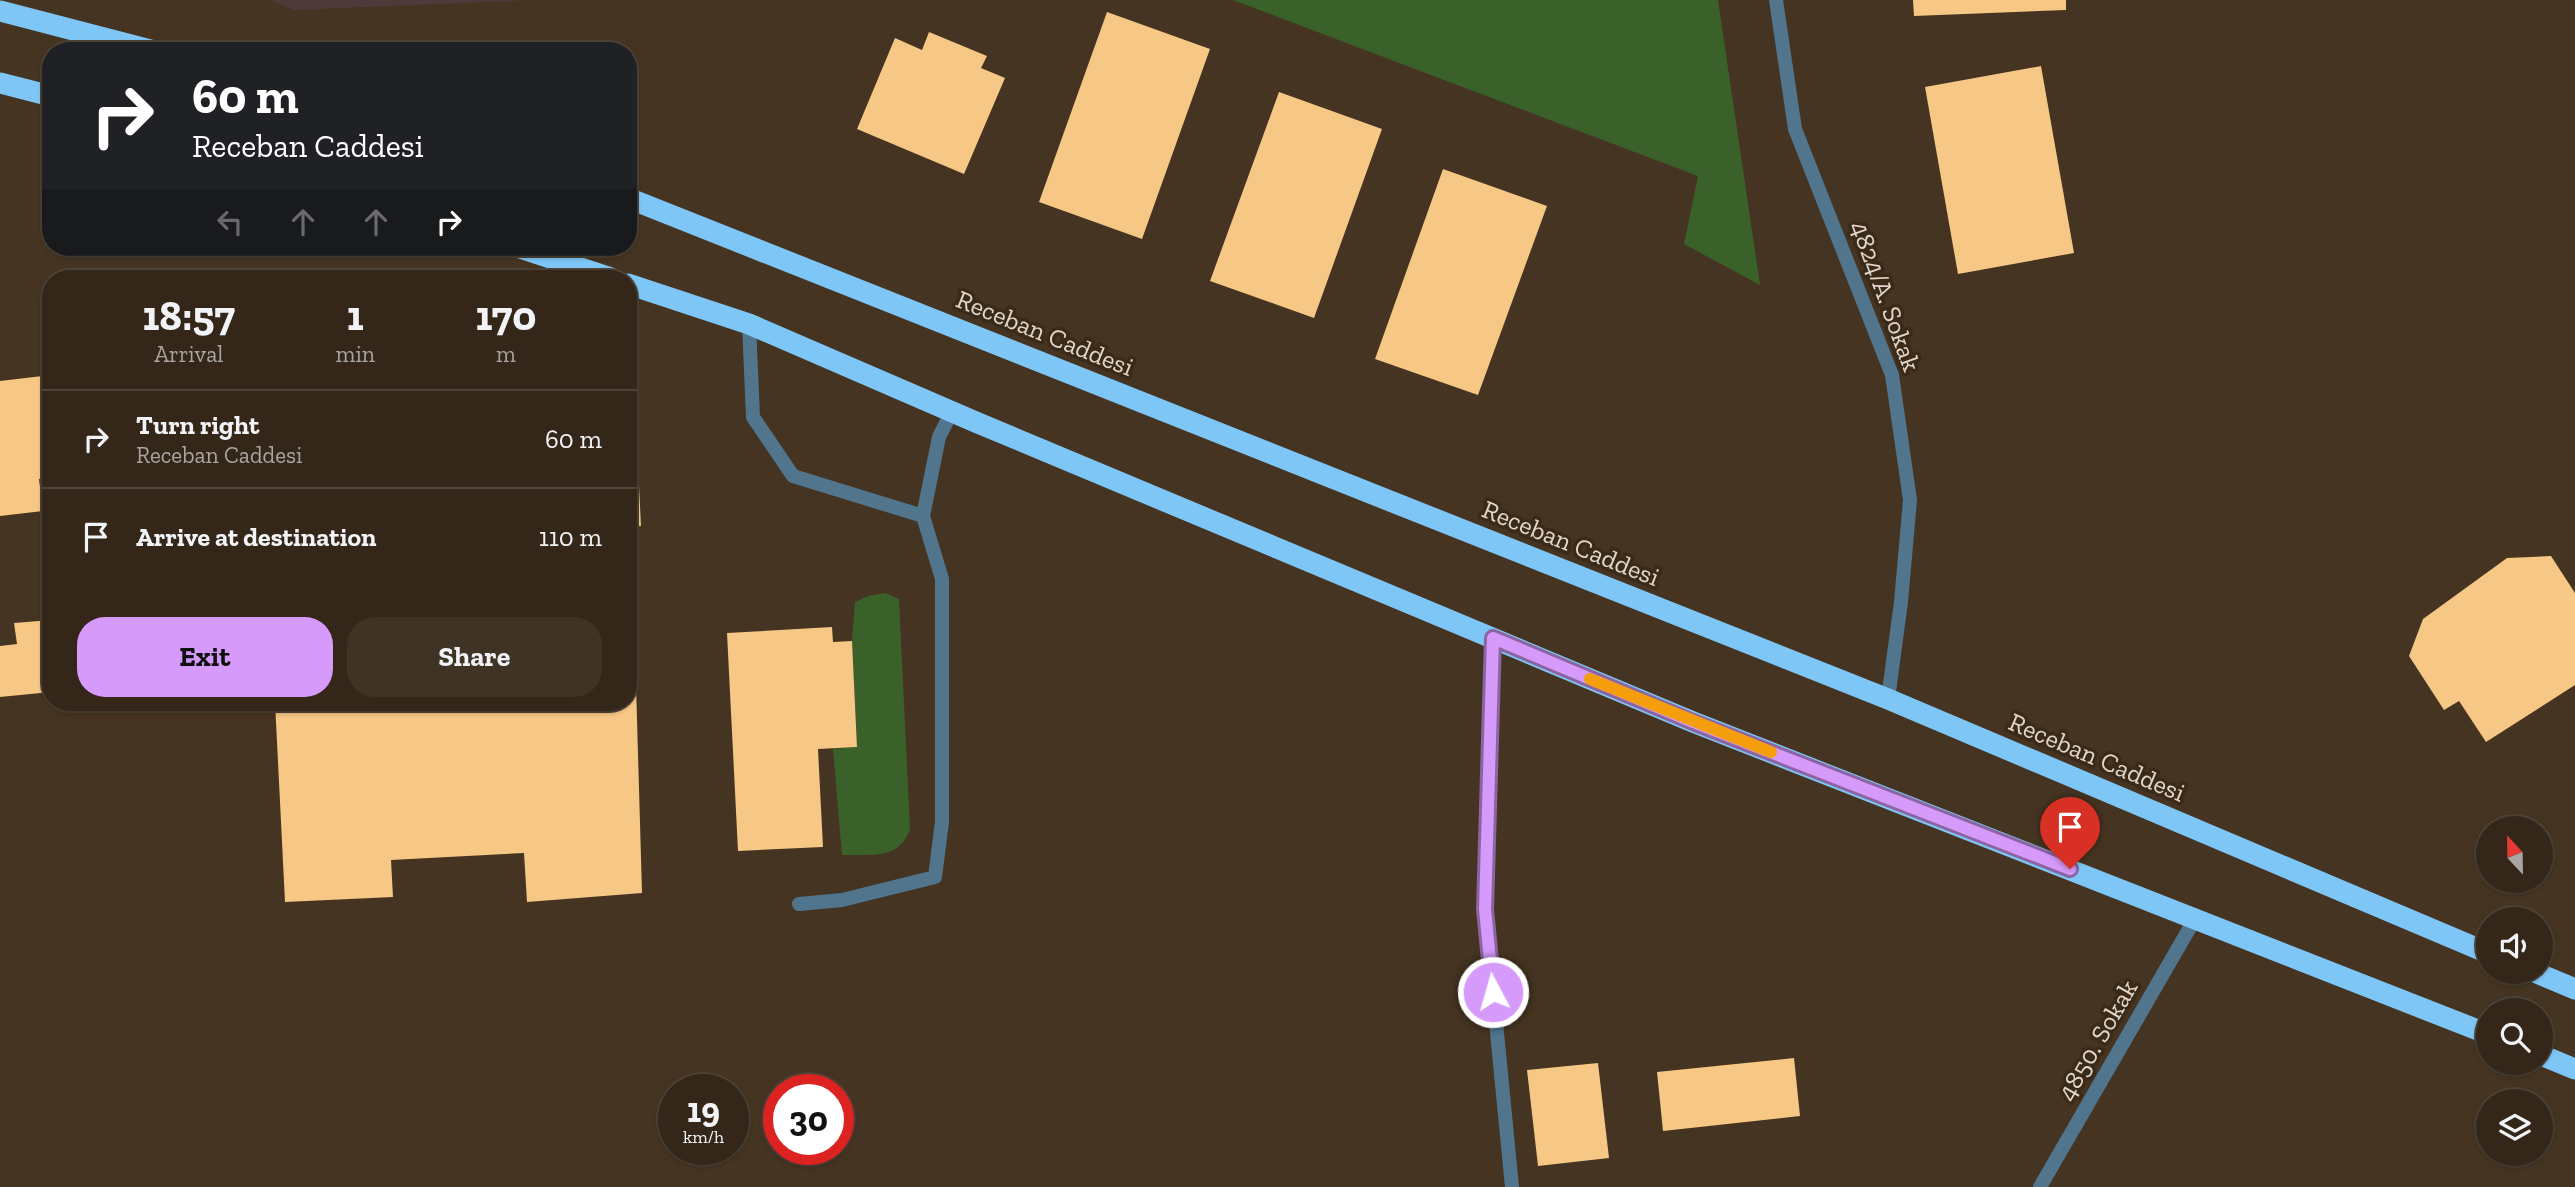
<!DOCTYPE html>
<style>
body{margin:0;font-family:"Zilla Slab",serif;background:#3f3326;color:#f1f3f6;height:100vh;display:flex;flex-direction:column;font-size:26px;white-space:nowrap}
*{box-sizing:border-box;margin:0}
p{font-size:23px;color:#a9a5a2}
.icon{flex:none;width:38px;height:38px;fill:none;stroke:currentColor;stroke-width:2;stroke-linecap:round;stroke-linejoin:round}
.map{position:relative;flex:1;overflow:hidden}
.details{position:absolute;left:42px;top:270px;width:595px;height:441px;display:flex;flex-direction:column;background:#342719;border-radius:28px;box-shadow:0 2px 5px #0004,0 0 0 2px #4e4438}
.details>*{flex:none}
.guide{position:absolute;left:42px;top:42px;width:595px;height:214px;border-radius:28px;box-shadow:0 2px 5px #0004,0 0 0 2px #4e4438;background:#202124;color:#fff;overflow:hidden}
.needle{width:46px;rotate:338deg}
.buttons{position:absolute;left:2476px;top:816px;display:grid;gap:14px}
.buttons a{display:grid;place-items:center;width:77px;height:77px;border-radius:50%;background:#342719;box-shadow:0 2px 5px #0004,0 0 0 2px #4e4438;font-size:35px}
.speed{position:absolute;left:658px;top:1074px;display:flex;gap:14px;font-size:35px;font-weight:700;text-align:center}
.speed>*{display:grid;place-content:center;width:91px;height:91px;border-radius:50%;background:#342719;box-shadow:0 2px 5px #0004,0 0 0 2px #4e4438;line-height:1}
.speed small{font-size:18px;font-weight:400}
.speed .limit{border:10px solid #d22;background:#fff;color:#111}
.pin{position:absolute;display:grid;place-items:center;width:60px;height:60px;color:#fff;margin:-72px -30px;border-radius:50% 50% 50% 0;rotate:-45deg;box-shadow:0 0 7px #0007}
.pin .icon{rotate:45deg}
.me{position:absolute;width:77px;margin:-38px;rotate:354deg;stroke-linejoin:round;filter:drop-shadow(0 0 5px #0008)}
.turn{display:flex;align-items:center;gap:24px;height:147px;padding:0 35px;font-size:32px}
.turn .icon{width:91px;height:91px;stroke-width:2.5}
.turn b{display:block;font-size:49px;line-height:60px}
.lanes{display:flex;align-items:center;height:66px;padding:0 35px;background:#0003;justify-content:center;gap:35px;direction:ltr}
.lanes .off{opacity:.35}
.eta{display:flex;justify-content:space-evenly;align-items:center;height:119px;text-align:center}
.eta b{font-size:42px;font-weight:700;line-height:49px}
.primary-button{display:flex;gap:14px;margin-top:auto;padding:14px 35px}
.primary-button a{flex:1;height:80px;border-radius:28px;background:#d69bfa;color:#111;font-size:28px;font-weight:700;line-height:80px;text-align:center}
.primary-button a+a{background:#3f3326;color:#f1f3f6}
ul{padding:0;list-style:none}
li{display:flex;align-items:center;gap:21px;height:98px;padding:0 35px;border-top:2px solid #4e4438}
li div{flex:1}
li b{display:block;font-size:26px}
li em{font-style:normal}
.map>svg:first-child{display:block}
.industrial{fill:#4e393b}
.green{fill:#3b612a}
.building{fill:#f6c785}
.lines{fill:none;stroke-linecap:round;stroke-linejoin:round}
.lane{stroke:#51758d;stroke-width:14}
.street{stroke:#51758d;stroke-width:14}
.highway{stroke:#7ec6f6;stroke-width:21}
.route-casing{stroke:#8b65a2;stroke-width:18}
.route{stroke:#d69bfa;stroke-width:12}
.slow{stroke:#f59e0b;stroke-width:12}
.labels{text-anchor:middle;stroke-width:7;stroke-linejoin:round;paint-order:stroke}
.street-label{font-size:26px;fill:#e1d6cb;stroke:#3a2a17}
</style>
<div class="map">
<svg width="2575" height="1187" viewBox="0 0 2575 1187">
<rect width="100%" height="100%" fill="#453421"/>
<path class="industrial" d="M 269,0 L 534,0 L 295,10 Z"/>
<path class="green" d="M 1233,0 L 1718,0 L 1760,285 L 1684,244 L 1698,176 Z
M 886,593 L 899,599 L 910,829 C 899,861 870,854 842,855 L 833,749 L 857,747 L 852,641 L 855,602 L 868,596 Z"/>
<path class="building" d="M 1913,0 L 2066,0 L 2066,10 L 1914,16 Z
M 1107,12 L 1210,49 L 1142,239 L 1039,202 Z
M 929,32 L 987,56 L 981,68 L 1005,78 L 964,174 L 857,129 L 895,38 L 922,50 Z
M 2041,66 L 2074,253 L 1958,274 L 1925,87 Z
M 1279,92 L 1382,129 L 1314,318 L 1210,281 Z
M 1443,169 L 1547,206 L 1478,395 L 1375,359 Z
M 51,375 L 51,477 L 39,479 L 43,511 L 0,516 L 0,381 Z
M 637,445 L 641,526 L 628,527 L 628,446 Z
M 628,545 L 632,545 L 642,893 L 527,902 L 524,853 L 391,860 L 393,897 L 285,902 L 275,702 L 628,702 Z
M 2551,556 L 2575,593 L 2575,685 L 2486,742 L 2459,701 L 2444,710 L 2409,656 L 2423,619 L 2507,558 Z
M 51,620 L 51,692 L 0,697 L 0,646 L 17,644 L 14,623 Z
M 832,627 L 833,642 L 852,641 L 857,747 L 818,749 L 823,847 L 738,851 L 727,633 Z
M 1794,1058 L 1800,1116 L 1663,1131 L 1657,1072 Z
M 1598,1063 L 1609,1158 L 1538,1166 L 1527,1070 Z"/>
<g class="lines">
<path class="lane" d="M 749,324 L 753,417 L 793,476 L 923,516 L 942,579 L 942,822 L 935,877 L 842,900 L 799,904
M 923,516 L 939,437 L 952,411"/>
<path class="street" d="M 1776,0 L 1795,129 L 1892,375 L 1910,500 L 1901,602 L 1888,699
M 1493,638 L 1485,909 L 1512,1187
M 2040,1187 L 2196,917"/>
<path class="highway" d="M 0,11 L 154,51
M 0,83 L 51,96
M 628,198 L 1888,699 L 2488,953
M 517,247 L 611,278
M 628,284 L 749,324 L 978,423 L 1693,722 L 2488,1034
M 2532,971 L 2575,989
M 2541,1055 L 2575,1069"/>
</g>
<g class="lines">
<g class="route-casing">
<path id="route" d="M 1493,992 L 1485,909 L 1493,638 L 1693,722 L 2070,869"/>
</g>
<use href="#route" class="route"/>
<path class="slow" d="M 1590,679 L 1771,752"/>
</g>
<g class="labels">
<g class="street-label">
<text transform="translate(1886 296) rotate(70)" y="9">4824/A. Sokak</text>
<text transform="translate(1045 333) rotate(22)" y="9">Receban Caddesi</text>
<text transform="translate(1571 543) rotate(22)" y="9">Receban Caddesi</text>
<text transform="translate(2097 757) rotate(23)" y="9">Receban Caddesi</text>
<text transform="translate(2097 1040) rotate(-60)" y="9">4850. Sokak</text>
</g>
</g>
</svg>
<div class="buttons">
<a><svg class="needle" viewBox="-14 -14 28 28"><path d="M0-13l5 13h-10z" fill="#e53935"/><path d="M0 13l5-13h-10z" fill="#a9a5a2"/></svg></a>
<a><svg class="icon" aria-label="sound" viewBox="0 0 24 24"><path d="M4 9h4l5-4v14l-5-4H4zM17 9q2 3 0 6"/></svg></a>
<a><svg class="icon" aria-label="search" viewBox="0 0 24 24"><circle cx="10" cy="10" r="6"/><path d="M15 15l6 6"/></svg></a>
<a><svg class="icon" aria-label="layers" viewBox="0 0 24 24"><path d="M12 4l9 5-9 5-9-5zM3 14l9 5 9-5"/></svg></a>
</div>
<div class="speed"><div>19<small>km/h</small></div><div class="limit">30</div></div>
<div class="pin" style="left:2070px;top:869px;background:#d93025"><svg class="icon" aria-label="arrive" viewBox="0 0 24 24"><path d="M6 21V4h12l-3 4 3 4H6"/></svg></div>
<svg class="me" style="left:1493px;top:992px" viewBox="-20 -20 40 40"><circle r="17" fill="#d69bfa" stroke="#fff" stroke-width="3"/><path d="M0-11L8 9 0 5-8 9z" fill="#fff"/></svg>
<div class="guide">
<div class="turn"><svg class="icon" aria-label="right" viewBox="0 0 24 24"><path d="M7 20v-9h11M14 6l5 5-5 5"/></svg><div><b>60 m</b>Receban Caddesi</div></div>
<div class="lanes"><svg class="icon off" aria-label="left" viewBox="0 0 24 24"><path d="M17 20v-9H6M10 6l-5 5 5 5"/></svg><svg class="icon off" aria-label="ahead" viewBox="0 0 24 24"><path d="M12 20V5M6 11l6-6 6 6"/></svg><svg class="icon off" aria-label="ahead" viewBox="0 0 24 24"><path d="M12 20V5M6 11l6-6 6 6"/></svg><svg class="icon" aria-label="right" viewBox="0 0 24 24"><path d="M7 20v-9h11M14 6l5 5-5 5"/></svg></div>
</div>
<section class="details">
<div class="eta">
<div><b>18:57</b><p>Arrival</p></div>
<div><b>1</b><p>min</p></div>
<div><b>170</b><p>m</p></div>
</div>
<ul>
<li><svg class="icon" aria-label="right" viewBox="0 0 24 24"><path d="M7 20v-9h11M14 6l5 5-5 5"/></svg><div><b>Turn right</b><p>Receban Caddesi</p></div><em>60 m</em></li>
<li><svg class="icon" aria-label="arrive" viewBox="0 0 24 24"><path d="M6 21V4h12l-3 4 3 4H6"/></svg><div><b>Arrive at destination</b></div><em>110 m</em></li>
</ul>
<div class="primary-button"><a>Exit</a><a>Share</a></div>
</section>
</div>
